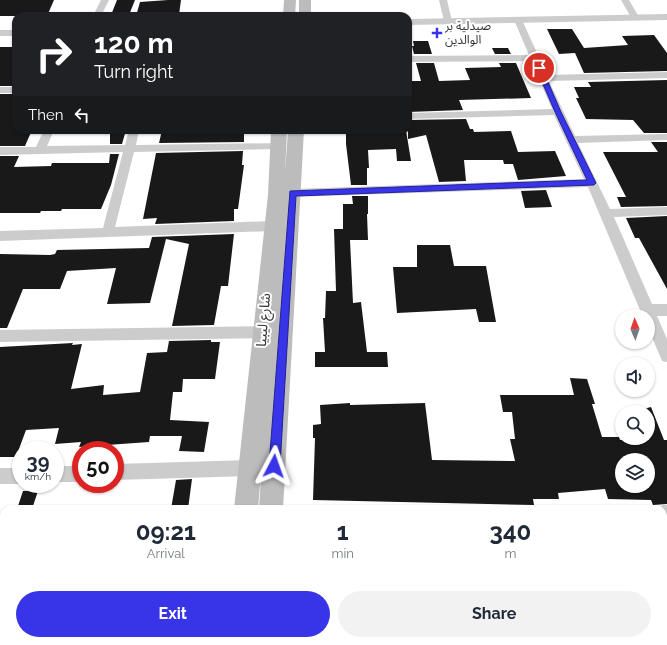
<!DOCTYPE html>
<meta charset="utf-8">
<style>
body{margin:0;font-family:Raleway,"Noto Sans Arabic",sans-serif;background:#f2f2f3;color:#1f2937;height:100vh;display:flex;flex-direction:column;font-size:15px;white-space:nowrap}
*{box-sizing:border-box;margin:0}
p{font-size:13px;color:#747a83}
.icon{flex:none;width:22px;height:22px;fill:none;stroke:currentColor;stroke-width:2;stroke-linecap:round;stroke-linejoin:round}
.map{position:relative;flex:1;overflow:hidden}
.details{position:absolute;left:0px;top:505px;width:667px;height:140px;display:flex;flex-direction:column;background:#fff;border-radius:12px 12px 0 0;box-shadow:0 1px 3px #0004}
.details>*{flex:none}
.banner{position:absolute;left:12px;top:12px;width:400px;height:122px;border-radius:12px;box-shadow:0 1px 3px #0004;background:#202124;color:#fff;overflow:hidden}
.needle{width:26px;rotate:358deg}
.buttons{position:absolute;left:615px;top:309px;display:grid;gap:8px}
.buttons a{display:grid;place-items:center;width:40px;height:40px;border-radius:50%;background:#fff;box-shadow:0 1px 3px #0004;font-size:20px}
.speed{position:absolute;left:12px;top:441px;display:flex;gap:8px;font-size:20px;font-weight:700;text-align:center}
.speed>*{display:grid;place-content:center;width:52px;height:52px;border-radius:50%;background:#fff;box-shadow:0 1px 3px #0004;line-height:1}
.speed small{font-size:10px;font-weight:400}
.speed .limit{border:6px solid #d22;background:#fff;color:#111}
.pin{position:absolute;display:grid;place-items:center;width:34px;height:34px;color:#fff;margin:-17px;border:2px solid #fff;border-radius:50%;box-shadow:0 1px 4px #0007}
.me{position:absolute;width:44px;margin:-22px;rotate:4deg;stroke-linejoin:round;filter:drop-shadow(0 0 3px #0008)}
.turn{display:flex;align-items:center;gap:14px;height:84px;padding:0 16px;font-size:18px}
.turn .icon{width:52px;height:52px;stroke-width:2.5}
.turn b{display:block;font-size:28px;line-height:34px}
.then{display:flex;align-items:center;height:38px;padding:0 16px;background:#0003;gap:8px;font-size:15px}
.eta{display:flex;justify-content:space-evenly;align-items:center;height:68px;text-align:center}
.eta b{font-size:24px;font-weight:700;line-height:28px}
.button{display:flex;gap:8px;margin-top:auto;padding:8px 16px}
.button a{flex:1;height:46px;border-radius:24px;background:#3735e7;color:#fff;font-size:16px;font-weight:700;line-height:46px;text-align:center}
.button a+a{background:#f2f2f3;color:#1f2937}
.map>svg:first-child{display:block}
.building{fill:#191919;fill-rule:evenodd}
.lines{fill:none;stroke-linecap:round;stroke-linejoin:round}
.minor{fill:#ccc;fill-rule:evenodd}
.tertiary{fill:#ccc;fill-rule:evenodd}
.secondary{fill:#bcbcbc;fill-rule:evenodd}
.route{fill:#3735e7;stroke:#242296}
.poi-dot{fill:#3735e7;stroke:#fff;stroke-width:1.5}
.labels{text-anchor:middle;stroke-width:4;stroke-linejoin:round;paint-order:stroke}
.far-poi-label{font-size:12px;fill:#323232;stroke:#fff;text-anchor:start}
.street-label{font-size:14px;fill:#323232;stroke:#fff}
</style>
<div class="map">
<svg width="667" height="645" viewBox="0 0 667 645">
<rect width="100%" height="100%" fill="#fff"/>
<path class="building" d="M 0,0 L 54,0 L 47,16 L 0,16 Z
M 117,0 L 135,0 L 129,15 L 111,15 Z
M 168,0 L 181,0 L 179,15 L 136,16 L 140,2 Z
M 547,29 L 572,29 L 584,48 L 628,45 L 622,36 L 654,35 L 667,53 L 667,71 L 584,73 L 575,53 L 559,54 Z
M 413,41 L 428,41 L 432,54 L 414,54 L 412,46 L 414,46 Z
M 0,47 L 16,47 L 16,86 L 0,86 Z
M 492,48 L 508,48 L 511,54 L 495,54 Z
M 416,63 L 434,63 L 439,81 L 470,80 L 465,68 L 501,67 L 499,63 L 516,63 L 531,98 L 459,100 L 463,110 L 408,112 L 408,81 L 421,81 Z
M 667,80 L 667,133 L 644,133 L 633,120 L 586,119 L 576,98 L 579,98 L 574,87 L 591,87 L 588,82 Z
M 0,94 L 16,94 L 16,130 L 32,130 L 25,146 L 0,146 Z
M 466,119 L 470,129 L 473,129 L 474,132 L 511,131 L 518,152 L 555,151 L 566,176 L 518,180 L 513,164 L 504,164 L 503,160 L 464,160 L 466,181 L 439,182 L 426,135 L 408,139 L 408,120 Z
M 110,130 L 126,130 L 122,144 L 110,144 Z
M 162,130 L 244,130 L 244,142 L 159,143 Z
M 394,130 L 406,130 L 411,161 L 397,161 L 396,149 L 368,150 L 369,168 L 367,168 L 367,185 L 351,185 L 346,144 L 346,134 L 364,134 L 364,132 L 394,131 Z
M 651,142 L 667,142 L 667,206 L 621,207 L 617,197 L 626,197 L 603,152 L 658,152 Z
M 243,151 L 242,165 L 244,165 L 238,209 L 234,209 L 234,221 L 155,224 L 157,218 L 143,219 L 156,153 Z
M 110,154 L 119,154 L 111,185 L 101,209 L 62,209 L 61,211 L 41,211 L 40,213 L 0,213 L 0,156 L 19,156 L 14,167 L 51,166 L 52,163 L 109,163 Z
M 546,190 L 552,207 L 525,208 L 521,191 Z
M 352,196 L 368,196 L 368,214 L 367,214 L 368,240 L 350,240 L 353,303 L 361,302 L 367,352 L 387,352 L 388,367 L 315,367 L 315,352 L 325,352 L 323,318 L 325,318 L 326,291 L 336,291 L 334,229 L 343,229 L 343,204 L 353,204 Z
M 667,216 L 667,289 L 639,238 L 635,238 L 626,218 Z
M 234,234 L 228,286 L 221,286 L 214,325 L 172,326 L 189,244 L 166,239 L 150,303 L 107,304 L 116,268 L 67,271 L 60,289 L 23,289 L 7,328 L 0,328 L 0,254 L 50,255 L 55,254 L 57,250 L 149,248 L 152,237 Z
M 417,245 L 450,245 L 454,266 L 486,266 L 496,322 L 479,322 L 476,309 L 397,313 L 393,267 L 417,267 Z
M 211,340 L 211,342 L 220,342 L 215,379 L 183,379 L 182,392 L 173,392 L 170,420 L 209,422 L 204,452 L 179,451 L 182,436 L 150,436 L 149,442 L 79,447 L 81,442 L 55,444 L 59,428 L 26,430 L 16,457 L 0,457 L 0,347 L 73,343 L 72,345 L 82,344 L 71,389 L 104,385 L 103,395 L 140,392 L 147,353 L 167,352 L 169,341 Z
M 570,378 L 587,379 L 595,404 L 592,404 L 602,437 L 619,437 L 620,440 L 649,438 L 648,412 L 643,412 L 643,409 L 651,407 L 664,440 L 667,440 L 667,504 L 653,505 L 651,500 L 608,499 L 605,489 L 558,493 L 559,499 L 533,499 L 534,505 L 313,500 L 315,438 L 313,438 L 313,425 L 321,424 L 320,405 L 350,403 L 350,405 L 425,403 L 432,460 L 515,461 L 510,439 L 515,439 L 512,412 L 503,412 L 500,395 L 574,395 ZM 622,460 L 648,460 L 648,486 L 622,486 Z
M 192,479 L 188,509 L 171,509 L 176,480 Z
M 23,491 L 38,491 L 32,509 L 17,509 Z"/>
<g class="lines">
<path class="minor" d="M 101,0 L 109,0 L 101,16 L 93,16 Z
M 439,0 L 447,0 L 452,21 L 451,23 L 448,24 L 444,21 Z
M 621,0 L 629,0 L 639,17 L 638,19 L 632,19 Z
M 518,17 L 522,20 L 547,75 L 667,72 L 667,78 L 549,81 L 575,136 L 667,134 L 667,140 L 578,143 L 610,209 L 667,207 L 667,215 L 614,217 L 652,304 L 667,304 L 667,316 L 657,316 L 667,339 L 667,362 L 662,361 L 660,356 L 648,328 L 648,316 L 643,316 L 640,310 L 588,187 L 292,197 L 288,196 L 286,193 L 288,190 L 292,189 L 584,179 L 554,115 L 408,119 L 408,113 L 552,109 L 531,61 L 408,62 L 408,56 L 529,55 L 514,20 Z
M 0,87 L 16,87 L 16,93 L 0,93 Z
M 44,130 L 54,130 L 47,146 L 125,145 L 129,130 L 139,130 L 136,145 L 282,143 L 283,145 L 282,147 L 278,149 L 134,152 L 115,227 L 272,221 L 276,223 L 278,226 L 276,229 L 272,231 L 0,241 L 0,231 L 103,228 L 123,152 L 0,155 L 0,147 L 36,147 Z
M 272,326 L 277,328 L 279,332 L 277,336 L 272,338 L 0,342 L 0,330 Z
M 251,460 L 257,462 L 259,468 L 257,474 L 251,476 L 115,480 L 115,464 Z
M 55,466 L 81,466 L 81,482 L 55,482 Z
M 0,468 L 21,468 L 22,484 L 0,484 Z
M 663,505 L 667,505 L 667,523 L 663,523 L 663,509 L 656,509 Z"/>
<path class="tertiary" d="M 667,14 L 667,20 L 408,25 L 408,19 Z
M 0,30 L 16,30 L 16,36 L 0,36 Z"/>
<path class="secondary" d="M 284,0 L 296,0 L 295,16 L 283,16 Z
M 299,0 L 311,0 L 311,16 L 299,16 Z
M 271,130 L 287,130 L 285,173 L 288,130 L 304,130 L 283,509 L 259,509 L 262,461 L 258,509 L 234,509 L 268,195 Z
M 222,641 L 276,641 L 275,645 L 221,645 Z"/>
</g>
<path class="route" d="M 539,66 L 542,68 L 561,112 L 596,183 L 594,185 L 296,196 L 280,466 L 278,470 L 274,472 L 271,470 L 269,466 L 290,191 L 587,180 L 555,112 L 536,68 Z"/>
<path class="poi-dot" d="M435 27h4v4h4v4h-4v4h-4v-4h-4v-4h4z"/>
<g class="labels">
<g class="far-poi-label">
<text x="445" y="30">صيدلية بر<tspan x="445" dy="14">الوالدين</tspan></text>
</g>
<g class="street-label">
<text transform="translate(263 320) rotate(-85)" y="5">شارع ليبيا</text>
</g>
</g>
</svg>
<div class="buttons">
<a><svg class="needle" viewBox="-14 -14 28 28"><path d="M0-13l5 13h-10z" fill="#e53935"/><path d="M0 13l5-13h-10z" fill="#747a83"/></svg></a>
<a><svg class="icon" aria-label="sound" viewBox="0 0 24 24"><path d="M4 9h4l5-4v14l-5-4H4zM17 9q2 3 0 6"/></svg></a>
<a><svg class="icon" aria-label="search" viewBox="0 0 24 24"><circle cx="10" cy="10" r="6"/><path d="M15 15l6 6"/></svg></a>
<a><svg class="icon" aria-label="layers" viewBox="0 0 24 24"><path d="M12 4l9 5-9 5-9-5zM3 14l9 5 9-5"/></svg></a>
</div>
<div class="speed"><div>39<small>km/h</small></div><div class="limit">50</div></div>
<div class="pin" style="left:539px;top:68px;background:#d93025"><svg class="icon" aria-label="arrive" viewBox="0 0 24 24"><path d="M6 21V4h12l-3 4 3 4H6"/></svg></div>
<svg class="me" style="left:274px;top:466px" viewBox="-20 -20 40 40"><path d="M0-17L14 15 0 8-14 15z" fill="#3735e7" stroke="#fff" stroke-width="4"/></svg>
<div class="banner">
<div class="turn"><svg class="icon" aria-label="right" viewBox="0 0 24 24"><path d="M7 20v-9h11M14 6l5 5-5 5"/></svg><div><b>120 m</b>Turn right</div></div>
<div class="then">Then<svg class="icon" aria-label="left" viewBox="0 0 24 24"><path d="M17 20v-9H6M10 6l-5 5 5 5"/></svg></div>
</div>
<section class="details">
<div class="eta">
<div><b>09:21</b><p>Arrival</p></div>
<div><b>1</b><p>min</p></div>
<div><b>340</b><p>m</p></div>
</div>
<div class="button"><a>Exit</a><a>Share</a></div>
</section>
</div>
